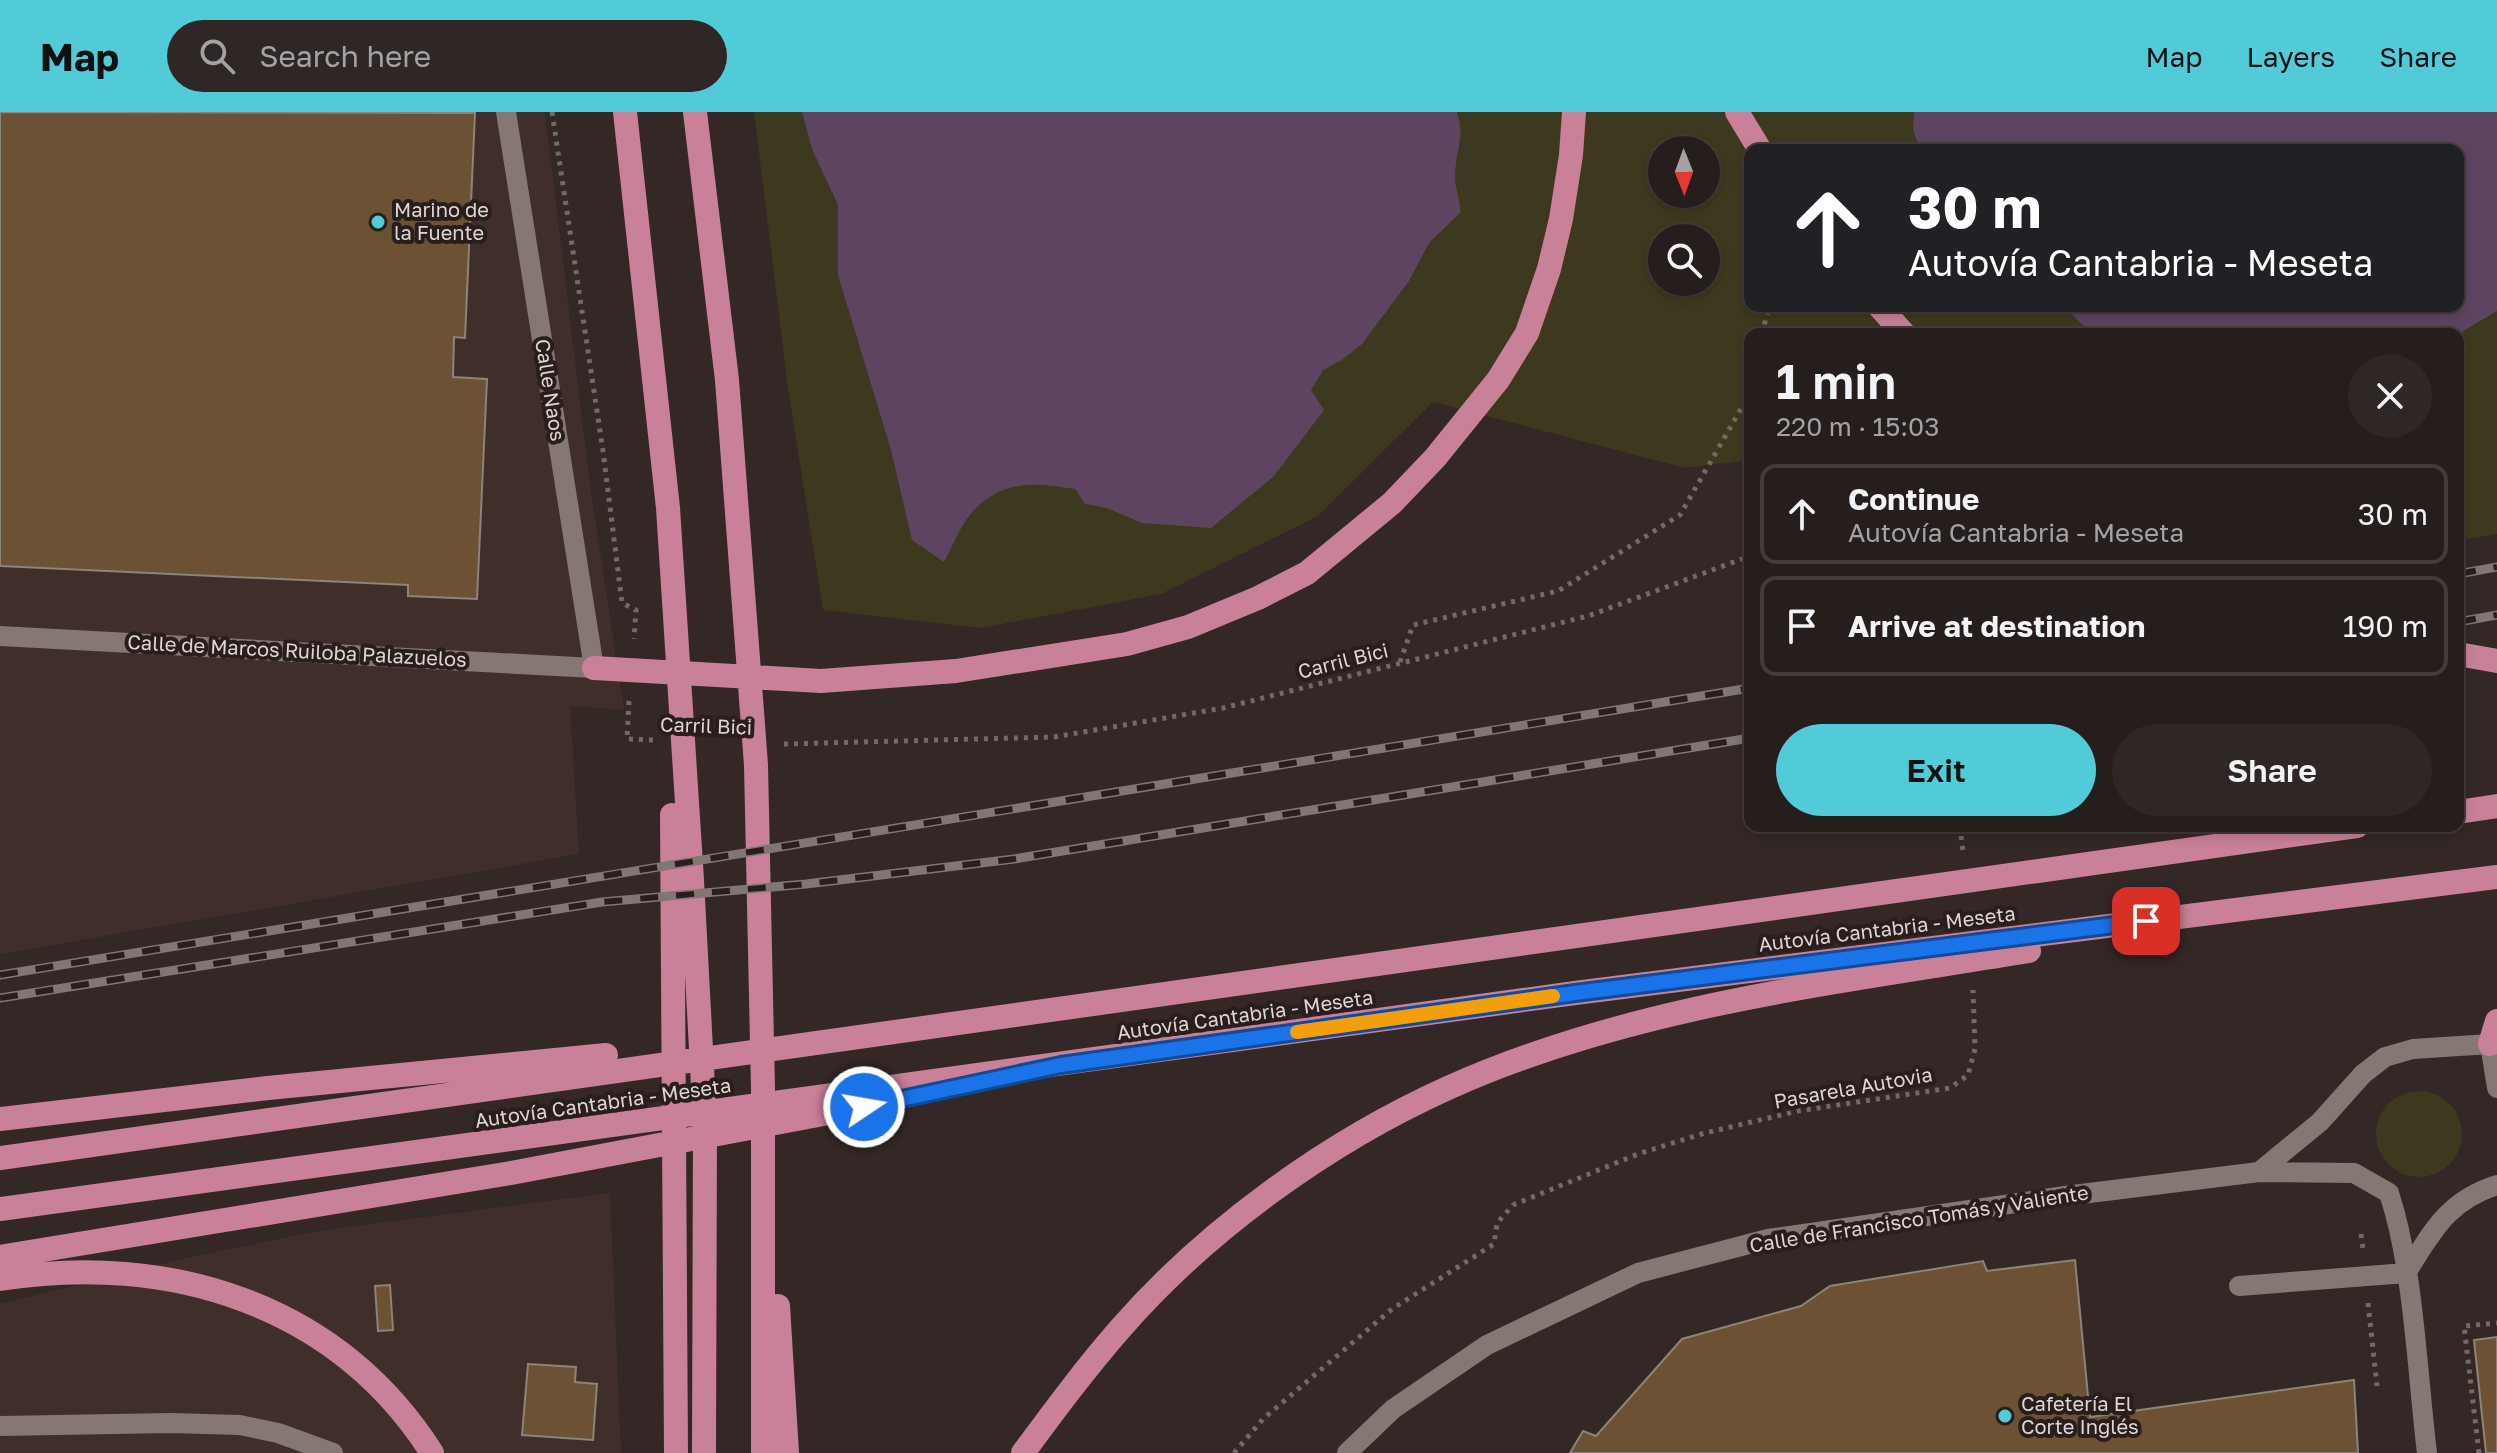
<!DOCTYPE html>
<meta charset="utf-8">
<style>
body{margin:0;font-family:"Golos Text",sans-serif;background:#2e2725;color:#f1f3f6;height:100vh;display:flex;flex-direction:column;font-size:30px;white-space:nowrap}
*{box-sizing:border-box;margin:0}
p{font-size:26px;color:#a4a2a3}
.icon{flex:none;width:44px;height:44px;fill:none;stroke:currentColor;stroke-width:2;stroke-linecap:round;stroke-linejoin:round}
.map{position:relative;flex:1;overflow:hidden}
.sheet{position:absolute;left:1744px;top:216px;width:720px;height:504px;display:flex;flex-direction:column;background:#261e1c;border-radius:16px;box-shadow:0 4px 12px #0003,0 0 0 2px #423c3b}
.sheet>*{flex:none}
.banner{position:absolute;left:1744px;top:32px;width:720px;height:168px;border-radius:16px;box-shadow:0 4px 12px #0003,0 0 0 2px #423c3b;background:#202124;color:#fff;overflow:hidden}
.needle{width:52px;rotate:179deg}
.fabs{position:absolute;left:1648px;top:24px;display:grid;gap:16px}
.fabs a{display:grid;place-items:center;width:72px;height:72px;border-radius:50%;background:#261e1c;box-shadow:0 4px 12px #0003,0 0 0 2px #423c3b;font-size:40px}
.pin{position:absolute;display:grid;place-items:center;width:68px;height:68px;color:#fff;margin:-34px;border-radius:16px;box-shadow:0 4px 12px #0006}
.me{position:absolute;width:88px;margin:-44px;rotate:78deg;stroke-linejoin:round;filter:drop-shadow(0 0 6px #0008)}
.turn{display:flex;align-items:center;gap:28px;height:168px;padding:0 32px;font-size:36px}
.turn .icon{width:104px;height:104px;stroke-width:2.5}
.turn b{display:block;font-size:56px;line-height:68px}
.round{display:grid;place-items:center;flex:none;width:84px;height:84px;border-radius:42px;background:#2e2725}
.headline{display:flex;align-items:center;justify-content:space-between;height:136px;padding:0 32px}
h1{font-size:48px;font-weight:600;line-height:60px}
.primary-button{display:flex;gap:16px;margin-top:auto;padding:16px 32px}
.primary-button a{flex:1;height:92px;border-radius:48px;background:#52cbd8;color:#111;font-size:32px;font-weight:600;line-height:92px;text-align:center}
.primary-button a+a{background:#2e2725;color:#f1f3f6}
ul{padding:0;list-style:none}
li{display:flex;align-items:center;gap:24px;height:100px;margin:0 16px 12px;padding:0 16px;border:4px solid #423c3b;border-radius:16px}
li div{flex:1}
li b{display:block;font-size:30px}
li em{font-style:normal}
header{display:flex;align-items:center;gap:48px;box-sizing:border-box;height:112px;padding:0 40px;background:#52cbd8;color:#111}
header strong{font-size:38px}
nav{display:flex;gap:44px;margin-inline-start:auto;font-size:28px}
.search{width:560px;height:72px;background:#2e2725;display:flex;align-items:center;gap:20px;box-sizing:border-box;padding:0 28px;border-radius:44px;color:#a4a2a3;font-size:30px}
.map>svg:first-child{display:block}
.built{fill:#402e2a}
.green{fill:#3c391e;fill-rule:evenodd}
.water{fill:#5e4461}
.building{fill:#6d5134;stroke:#8c8379;stroke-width:2}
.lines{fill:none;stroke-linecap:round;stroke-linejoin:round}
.path{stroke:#736a67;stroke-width:5;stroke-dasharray:4 6;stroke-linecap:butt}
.minor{stroke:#857774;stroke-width:20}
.highway{stroke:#c98199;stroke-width:24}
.rail-casing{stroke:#807674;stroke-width:9}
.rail{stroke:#291e1c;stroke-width:6;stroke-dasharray:18;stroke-linecap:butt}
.route-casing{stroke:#114b97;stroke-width:20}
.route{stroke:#1a73e8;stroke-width:14}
.slow{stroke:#f59e0b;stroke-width:14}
.poi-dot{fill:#52cbd8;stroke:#291e1c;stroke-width:3}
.labels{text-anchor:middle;stroke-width:8;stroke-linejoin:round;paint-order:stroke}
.poi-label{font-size:20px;fill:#ddd6d4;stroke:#291e1c;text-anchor:start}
.street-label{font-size:20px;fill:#ddd6d4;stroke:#291e1c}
</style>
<header>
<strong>Map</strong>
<div class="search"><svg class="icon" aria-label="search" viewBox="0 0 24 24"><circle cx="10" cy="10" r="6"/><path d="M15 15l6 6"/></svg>Search here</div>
<nav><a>Map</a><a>Layers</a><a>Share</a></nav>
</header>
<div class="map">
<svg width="2497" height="1341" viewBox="0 0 2497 1341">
<rect width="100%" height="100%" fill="#332825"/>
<path class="built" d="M 0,0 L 545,0 L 590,373 L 624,598 L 570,594 L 579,742 L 0,842 Z
M 610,1081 L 621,1341 L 0,1341 L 0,1192 L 182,1147 L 318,1119 Z"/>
<path class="green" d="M 754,0 L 2497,0 L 2497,422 L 2458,429 L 2458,222 L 1750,222 L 1750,348 L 1685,356 L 1433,290 L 1318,404 L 1161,482 L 980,516 L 823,498 L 788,276 ZM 1662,38 L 1706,38 L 1706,82 L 1662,82 ZM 1750,38 L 2458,38 L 2458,194 L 1750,194 ZM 1662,126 L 1706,126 L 1706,170 L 1662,170 Z
M2376 1022a43 43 0 1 1 86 0a43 43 0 1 1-86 0Z"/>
<path class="water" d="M 802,0 L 1457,0 C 1465,25 1456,38 1455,63 C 1454,75 1461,87 1460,101 L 1429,131 L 1409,169 L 1362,232 L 1342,248 L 1323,258 L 1311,278 L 1324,298 L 1274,364 L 1211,416 L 1142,411 L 1107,396 L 1085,392 L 1075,377 C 1037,371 1006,367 976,396 C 962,409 953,434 944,450 L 912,428 L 891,338 L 838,163 L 838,93 L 812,37 Z
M 1914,0 L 2497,0 L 2497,199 L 2458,222 L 2091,221 L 2063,194 L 2458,194 L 2458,38 L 1920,38 L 1913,17 Z"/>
<path class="building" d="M 0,0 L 475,1 L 465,226 L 454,225 L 453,265 L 487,267 L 477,487 L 408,484 L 408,473 L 0,454 Z
M 2075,1148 L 2090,1305 L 2354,1268 L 2358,1341 L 1570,1341 L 1583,1319 L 1596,1324 L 1682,1227 L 1801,1194 L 1830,1174 L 1983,1149 L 1987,1159 Z
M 390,1173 L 393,1218 L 378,1219 L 375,1174 Z
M 2497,1225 L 2497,1341 L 2486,1341 L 2474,1228 Z
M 528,1252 L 576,1255 L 575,1270 L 597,1272 L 593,1328 L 522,1323 Z"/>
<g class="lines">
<path class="path" d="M 552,0 L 603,339 L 622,491 L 636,498 L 634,527
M 1762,222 L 1769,194
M 1400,550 L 1413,513 L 1558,479 L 1680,403 L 1746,288 L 1750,273
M 629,589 L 627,627 L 654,628
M 784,632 L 1054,625 L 1223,596 L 1588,504 L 1750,444
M 1960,714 L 1963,740
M 2361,1122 L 2363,1137
M 2368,1191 L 2377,1274
M 1234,1341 L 1263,1307 L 1392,1197 L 1494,1132 L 1497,1111 L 1513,1093 L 1638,1042 L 1705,1021 L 1798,999 L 1950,976 L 1968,963 L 1975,937 L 1973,878
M 2479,1341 L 2464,1214 L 2497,1211"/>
<path class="minor" d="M 0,524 L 594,556 L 506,0
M 2259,1060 L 2320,1010 L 2363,962 L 2385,945 L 2413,937 L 2490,932 L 2497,976
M 2406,1161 C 2433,1119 2447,1089 2497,1073
M 2239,1174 L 2406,1161
M 0,1314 L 171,1311 L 240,1313 L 278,1321 L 333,1341
M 1347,1341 L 1393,1297 L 1487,1233 L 1638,1161 L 1768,1127 L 2065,1084 L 2259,1060 L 2354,1061 L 2389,1081 C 2414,1158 2417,1259 2427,1341"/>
<path class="highway" d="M 625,0 L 668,396 L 692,768 L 705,1012 L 704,1341
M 695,0 L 727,268 L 756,653 L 763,977 L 763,1341
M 1737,0 L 1760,38
M 1879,194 L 1904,222
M 2458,542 L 2497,549
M 594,556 L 821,569 L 956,559 L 1127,532 L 1188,515 L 1258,486 L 1307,461 L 1392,391 L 1435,346 L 1498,268 L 1527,221 L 1549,157 L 1561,107 L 1571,43 L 1574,0
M 2458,700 L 2497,694
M 672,703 L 676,1341
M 2490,932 L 2497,909
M 0,1007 L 268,976 L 606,943
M 0,1046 L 2357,714
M 0,1097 L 1575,881 L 2497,765
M 0,1145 L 511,1061 L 871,993
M 0,1167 C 169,1140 337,1192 432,1341
M 778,1194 L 787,1341
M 1023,1341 C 1054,1299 1085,1257 1120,1217 C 1206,1118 1328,1030 1448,976 C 1630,894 1834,871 2029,839"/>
<g class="rail-casing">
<path id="rail" d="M 2458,462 L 2497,455
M 2458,510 L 2497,503
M 0,863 L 1750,576
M 0,886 L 602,790 L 806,772 L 1014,747 L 1750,626"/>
</g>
<use href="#rail" class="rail"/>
</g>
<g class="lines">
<g class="route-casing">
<path id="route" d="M 864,995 L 1061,953 L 1575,881 L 2146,809"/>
</g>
<use href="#route" class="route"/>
<path class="slow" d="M 1297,920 L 1553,884"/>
</g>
<g class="poi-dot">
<circle cx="378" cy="110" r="8"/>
<circle cx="2005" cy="1304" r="8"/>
</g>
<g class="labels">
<g class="poi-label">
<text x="394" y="105">Marino de<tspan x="394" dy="23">la Fuente</tspan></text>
<text x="2021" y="1299">Cafetería El<tspan x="2021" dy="23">Corte Inglés</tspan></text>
</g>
<g class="street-label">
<text transform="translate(550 278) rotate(81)" y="7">Calle Naos</text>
<text transform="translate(297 539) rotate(3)" y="7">Calle de Marcos Ruiloba Palazuelos</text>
<text transform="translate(1343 549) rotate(-14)" y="7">Carril Bici</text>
<text transform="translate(706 614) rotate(2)" y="7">Carril Bici</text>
<text transform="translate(1887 817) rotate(-7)" y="7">Autovía Cantabria - Meseta</text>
<text transform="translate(1245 903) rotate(-8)" y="7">Autovía Cantabria - Meseta</text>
<text transform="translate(1853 976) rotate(-10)" y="7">Pasarela Autovia</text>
<text transform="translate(603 991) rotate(-8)" y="7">Autovía Cantabria - Meseta</text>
<text transform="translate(1919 1107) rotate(-9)" y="7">Calle de Francisco Tomás y Valiente</text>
</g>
</g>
</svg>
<div class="fabs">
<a><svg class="needle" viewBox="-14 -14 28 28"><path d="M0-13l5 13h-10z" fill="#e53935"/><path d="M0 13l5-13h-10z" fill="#a4a2a3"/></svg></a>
<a><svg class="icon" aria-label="search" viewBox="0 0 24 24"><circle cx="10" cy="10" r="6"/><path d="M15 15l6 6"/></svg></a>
</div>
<div class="pin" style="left:2146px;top:809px;background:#d93025"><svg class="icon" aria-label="arrive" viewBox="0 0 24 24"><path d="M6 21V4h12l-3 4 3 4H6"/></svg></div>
<svg class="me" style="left:864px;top:995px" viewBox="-20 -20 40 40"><circle r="17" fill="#1a73e8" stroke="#fff" stroke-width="3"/><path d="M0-11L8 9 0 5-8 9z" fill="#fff"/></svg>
<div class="banner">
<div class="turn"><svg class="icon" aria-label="ahead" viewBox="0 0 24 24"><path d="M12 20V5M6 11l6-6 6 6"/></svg><div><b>30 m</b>Autovía Cantabria - Meseta</div></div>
</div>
<section class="sheet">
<div class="headline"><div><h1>1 min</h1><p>220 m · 15:03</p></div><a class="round"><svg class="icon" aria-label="close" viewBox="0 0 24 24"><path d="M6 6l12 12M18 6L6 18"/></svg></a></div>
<ul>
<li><svg class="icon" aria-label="ahead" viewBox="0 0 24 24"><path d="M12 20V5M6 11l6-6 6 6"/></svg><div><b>Continue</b><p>Autovía Cantabria - Meseta</p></div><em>30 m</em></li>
<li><svg class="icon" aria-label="arrive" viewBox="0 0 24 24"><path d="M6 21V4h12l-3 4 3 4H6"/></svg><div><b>Arrive at destination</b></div><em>190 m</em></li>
</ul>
<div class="primary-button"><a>Exit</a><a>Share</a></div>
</section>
</div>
